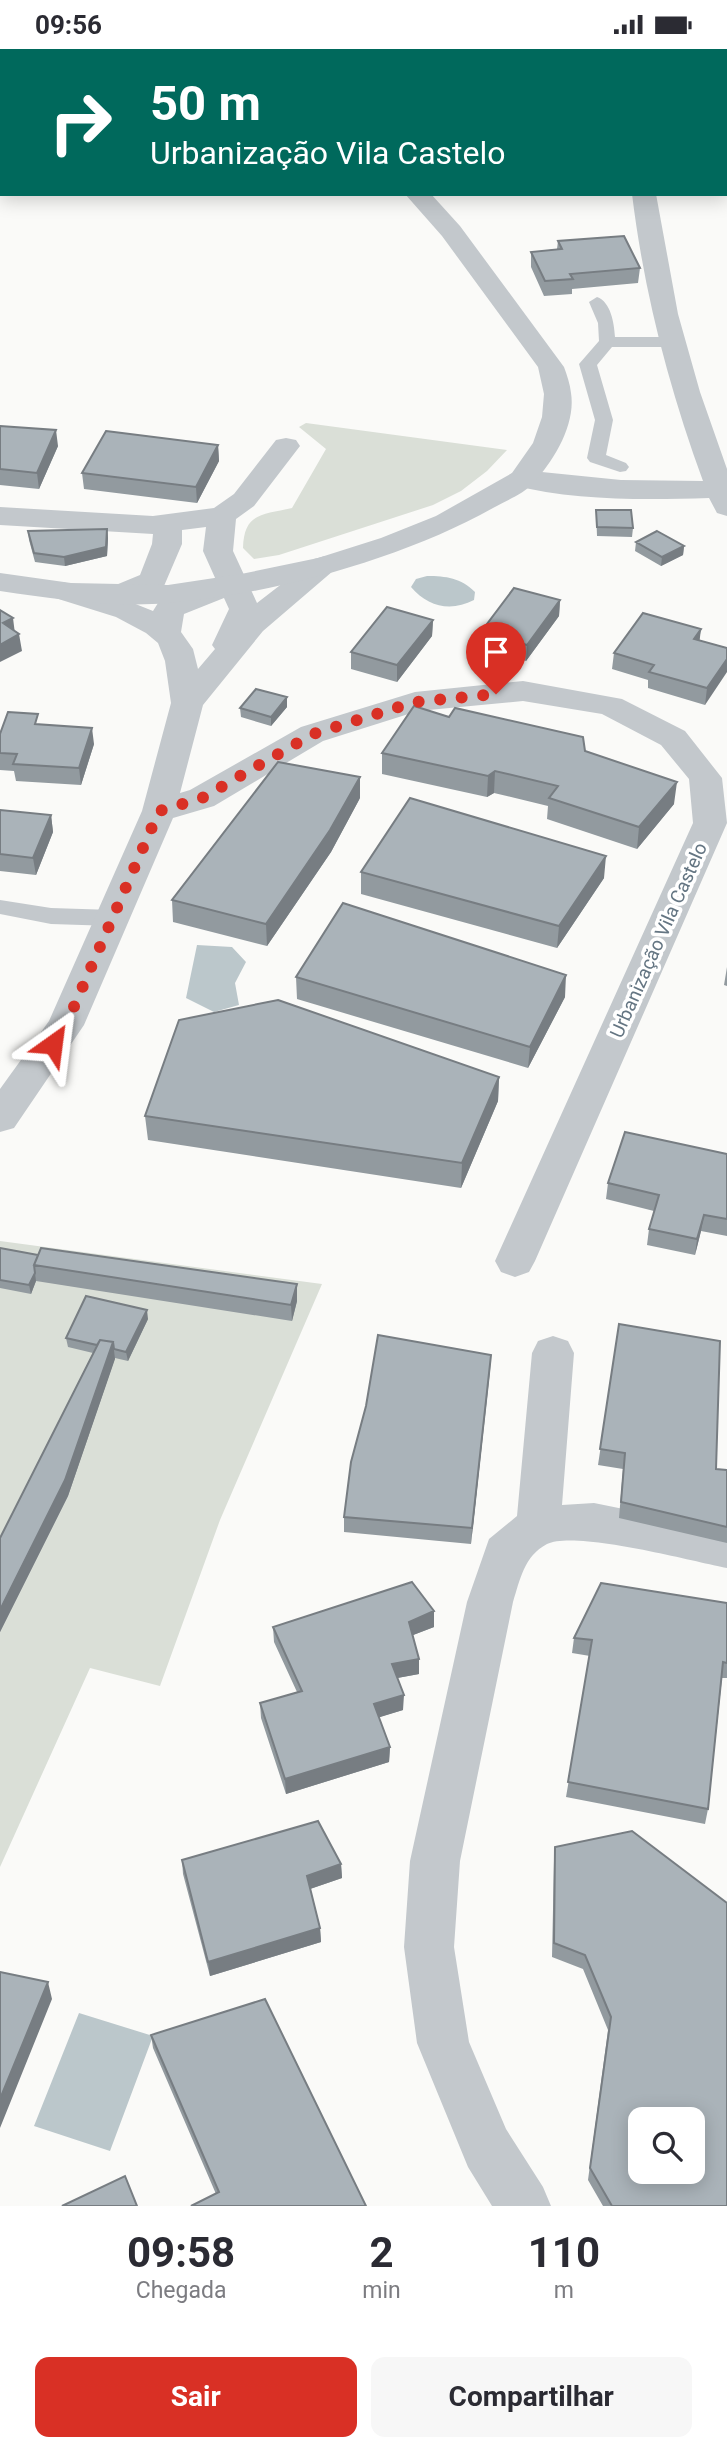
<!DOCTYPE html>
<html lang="pt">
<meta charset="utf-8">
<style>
body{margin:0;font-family:Roboto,sans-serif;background:#f7f7f7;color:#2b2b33;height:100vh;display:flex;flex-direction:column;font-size:26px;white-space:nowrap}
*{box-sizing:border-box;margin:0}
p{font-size:23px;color:#7c7c81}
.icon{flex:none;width:38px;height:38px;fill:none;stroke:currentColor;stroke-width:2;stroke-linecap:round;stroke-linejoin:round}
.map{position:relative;height:2157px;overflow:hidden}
.panel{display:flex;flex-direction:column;background:#fff;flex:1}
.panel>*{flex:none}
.guide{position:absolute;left:0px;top:0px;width:728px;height:147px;box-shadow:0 4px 18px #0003;background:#00695c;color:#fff;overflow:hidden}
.buttons{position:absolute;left:628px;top:2058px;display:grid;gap:14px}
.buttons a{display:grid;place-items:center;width:77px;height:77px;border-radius:14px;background:#fff;box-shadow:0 4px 18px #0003;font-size:35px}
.pin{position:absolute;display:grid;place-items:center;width:60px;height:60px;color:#fff;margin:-72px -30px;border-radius:50% 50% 50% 0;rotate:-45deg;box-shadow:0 0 7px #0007}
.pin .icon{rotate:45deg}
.me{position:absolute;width:77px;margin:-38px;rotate:31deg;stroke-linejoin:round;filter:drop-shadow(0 0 5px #0008)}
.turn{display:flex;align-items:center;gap:24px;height:147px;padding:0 35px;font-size:32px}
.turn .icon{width:91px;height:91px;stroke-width:2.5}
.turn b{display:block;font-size:49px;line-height:60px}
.eta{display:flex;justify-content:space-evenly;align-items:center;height:119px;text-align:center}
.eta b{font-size:42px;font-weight:700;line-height:49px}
.button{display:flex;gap:14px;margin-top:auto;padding:14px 35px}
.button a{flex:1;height:80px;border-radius:14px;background:#d93025;color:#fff;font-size:28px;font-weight:700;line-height:80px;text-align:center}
.button a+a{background:#f7f7f7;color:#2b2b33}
.status{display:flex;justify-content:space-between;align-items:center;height:49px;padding:0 35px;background:#fff;direction:ltr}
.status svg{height:19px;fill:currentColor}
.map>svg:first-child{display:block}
.green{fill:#dadfd7}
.water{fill:#bbc7cb}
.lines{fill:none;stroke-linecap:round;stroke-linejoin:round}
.service{fill:#c3c8cc;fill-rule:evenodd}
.minor{fill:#c3c8cc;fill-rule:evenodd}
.tertiary{fill:#c3c8cc;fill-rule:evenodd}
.wall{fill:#929a9f}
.shaded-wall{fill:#777d82}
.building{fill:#aab3b9;stroke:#777d82;stroke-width:2;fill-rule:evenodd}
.route{stroke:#d93025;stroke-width:12;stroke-dasharray:0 21.6}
.labels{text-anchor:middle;stroke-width:7;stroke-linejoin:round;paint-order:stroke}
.street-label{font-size:19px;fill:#657683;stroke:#fff}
</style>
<div class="status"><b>09:56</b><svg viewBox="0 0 49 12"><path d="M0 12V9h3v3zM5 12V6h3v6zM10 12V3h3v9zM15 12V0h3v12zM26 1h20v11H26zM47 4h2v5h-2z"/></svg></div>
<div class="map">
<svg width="727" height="2157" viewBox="0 0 727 2157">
<rect width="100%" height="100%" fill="#fafaf8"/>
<path class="green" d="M 306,374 L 507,401 L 487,422 L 461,442 L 433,456 L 279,506 L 254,510 L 243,499 C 244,463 263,466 292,459 L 326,400 L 299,378 Z
M 0,1192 L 322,1235 L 220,1471 L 160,1637 L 90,1619 L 0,1818 Z"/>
<path class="water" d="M 427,527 C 446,527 461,529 475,543 L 474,551 C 451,563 428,558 411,538 L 416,530 Z
M 197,896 L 232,898 L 246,913 L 235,934 L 239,956 L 214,963 L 186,949 Z
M 79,1964 L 153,1987 L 110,2102 L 34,2077 Z"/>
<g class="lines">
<path class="service" d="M 597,248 C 611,253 614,274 615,288 L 671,288 L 679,293 L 671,298 L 612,298 L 597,316 L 613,371 L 606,406 L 626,414 L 629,418 L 626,422 L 620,423 L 590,413 L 587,409 L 595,371 L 579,315 L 599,292 L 598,274 L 589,253 Z
M 0,851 L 51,859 L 113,861 L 121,864 L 124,869 L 121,874 L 113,877 L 51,875 L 0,865 Z"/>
<path class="minor" d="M 131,0 L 156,0 L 157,2 L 132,2 Z
M 625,0 L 647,0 L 647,2 L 625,2 Z
M 632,145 L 656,145 L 678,265 L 700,343 L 727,420 L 727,467 L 717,464 L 709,449 C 645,451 575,452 512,436 L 508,430 L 512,424 L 522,421 L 621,431 L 703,432 C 669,339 644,244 632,145 Z
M 286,389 L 296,391 L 300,397 L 254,457 L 236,470 L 233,502 L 257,554 L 314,510 L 325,507 L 336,510 L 340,516 L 263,582 L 203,656 L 180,744 L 190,741 L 301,678 L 415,643 L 523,632 L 622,650 L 685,682 L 722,729 L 727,774 L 535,1212 L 529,1223 L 515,1228 L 501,1223 L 495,1212 L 693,774 L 689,730 L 661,696 L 602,665 L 523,652 L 418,662 L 323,692 L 214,757 L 173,769 L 84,976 L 14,1079 L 0,1083 L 0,1040 L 49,972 L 142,762 L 171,654 L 165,612 L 158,594 L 146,584 L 116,568 L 52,548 L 48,542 L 52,536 L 63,533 L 107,545 L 111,538 L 140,526 L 152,495 L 153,485 L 0,476 L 0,458 L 153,467 L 214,459 L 234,445 L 276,391 ZM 206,478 L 203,502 L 216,531 L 158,554 L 153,562 L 128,552 L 164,537 L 182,495 L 182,481 ZM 224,549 L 229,560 L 212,596 L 215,600 L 198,620 L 193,600 L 181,583 L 184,565 Z
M 553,1287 L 568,1292 L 574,1304 L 562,1456 L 594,1454 L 727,1481 L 727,1519 C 692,1512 575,1481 547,1495 C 524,1507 520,1531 513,1553 L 460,1812 L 454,1898 L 469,1993 L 506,2080 L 543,2138 L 551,2157 L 492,2157 L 468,2118 L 417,1994 L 404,1898 L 410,1812 L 467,1553 L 489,1490 L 517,1467 L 532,1304 L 538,1292 Z"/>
<path class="tertiary" d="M 249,0 L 273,0 L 274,2 L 250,2 Z
M 405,145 L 431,145 L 460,177 L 564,318 C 567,326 570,335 571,344 C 576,375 554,412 533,434 C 524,445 505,452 493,459 C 402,510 274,545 169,554 C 113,559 55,550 0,542 L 0,524 L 71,534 L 168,536 L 241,525 L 318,509 L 381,489 L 436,467 L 512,424 L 533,394 L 542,368 L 544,345 L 538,318 L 442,187 Z"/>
</g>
<path class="wall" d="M 313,0 L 375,0 L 375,2 L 316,2 Z
M 0,30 L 2,31 L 2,75 L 0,74 Z
M 558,192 L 640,219 L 638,234 L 572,240 L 572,245 L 544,247 L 531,218 L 531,203 L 557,200 Z
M 0,377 L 58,397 L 39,440 L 0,436 Z
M 218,396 L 219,412 L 197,454 L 84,440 L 82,424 Z
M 596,461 L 633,479 L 632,488 L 597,487 Z
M 107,480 L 108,489 L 107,507 L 65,517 L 35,513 L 29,491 L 28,482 Z
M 636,493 L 684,497 L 683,506 L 661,517 L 635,502 Z
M 560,551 L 559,567 L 526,612 L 480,600 L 481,583 Z
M 433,571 L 432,587 L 397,633 L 351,620 L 351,603 Z
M 701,580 L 699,591 L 727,599 L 705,656 L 648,639 L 648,631 L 612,620 L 614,604 Z
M 287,648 L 287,658 L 271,677 L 241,668 L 240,659 Z
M 449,668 L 585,702 L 674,755 L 637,800 L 547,770 L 548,757 L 494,744 L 487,748 L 382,725 L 382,704 Z
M 40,675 L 94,695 L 81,736 L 16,732 L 14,722 L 0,721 L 0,685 Z
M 360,749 L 331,803 L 267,897 L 173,873 L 172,851 Z
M 0,761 L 51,766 L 53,783 L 36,826 L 0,822 Z
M 361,823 L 604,829 L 557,899 L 361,845 Z
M 727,918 L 727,937 L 724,936 Z
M 296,928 L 565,948 L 528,1019 L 297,950 Z
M 499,1028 L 498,1052 L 461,1139 L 148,1091 L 145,1067 Z
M 727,1105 L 727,1187 L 701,1182 L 695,1206 L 647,1196 L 649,1180 L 654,1162 L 606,1150 L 608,1134 Z
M 0,1199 L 297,1252 L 292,1272 L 36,1232 L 31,1245 L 0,1239 Z
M 148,1270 L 128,1312 L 115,1309 L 68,1447 L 0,1583 L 0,1489 L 93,1304 L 68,1298 L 66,1289 Z
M 619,1275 L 716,1420 L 727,1421 L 727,1494 L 619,1469 L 623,1420 L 598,1416 Z
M 491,1306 L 471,1495 L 344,1483 L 344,1468 Z
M 727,1554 L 727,1629 L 722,1629 L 708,1760 L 705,1775 L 566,1748 L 590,1607 L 572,1604 L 574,1589 Z
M 273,1578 L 434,1578 L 413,1586 L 419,1625 L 397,1629 L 403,1661 L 379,1668 L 390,1698 L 389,1713 L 286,1745 L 261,1669 L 260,1654 L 297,1643 L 274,1593 Z
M 555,1798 L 727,2157 L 603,2157 L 588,2131 L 608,1981 L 583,1920 L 552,1908 L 554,1812 Z
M 182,1811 L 341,1815 L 342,1829 L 310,1840 L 320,1879 L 321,1893 L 210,1927 L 183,1825 Z
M 151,1986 L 366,2157 L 216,2145 L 153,1999 Z"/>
<path class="shaded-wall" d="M 0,0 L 13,0 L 10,2 L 2,2 L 2,7 L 0,8 Z
M 344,0 L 375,0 L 375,2 L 338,2 Z
M 56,381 L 58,397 L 39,440 L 37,424 Z
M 218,396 L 219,412 L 197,454 L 196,438 Z
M 107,480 L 108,489 L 107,507 L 65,517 L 64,508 Z
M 684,497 L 683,506 L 661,517 L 662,508 Z
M 560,551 L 559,567 L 526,612 L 527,596 Z
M 13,569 L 15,585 L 3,574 Z
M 433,571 L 432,587 L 397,633 L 397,616 Z
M 701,580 L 699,596 L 694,590 Z
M 19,585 L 22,602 L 0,613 L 0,596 Z
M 727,610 L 727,623 L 705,656 L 707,639 Z
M 287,648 L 287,658 L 271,677 L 271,668 Z
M 92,679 L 94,695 L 81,736 L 79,719 Z
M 495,722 L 494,744 L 487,748 L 488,727 Z
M 360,728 L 360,749 L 331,803 L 267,897 L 266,875 Z
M 677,733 L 674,755 L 637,800 L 639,778 Z
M 51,766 L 53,783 L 36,826 L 33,809 Z
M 606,807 L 604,829 L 557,899 L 559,877 Z
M 566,926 L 565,948 L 528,1019 L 530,998 Z
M 499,1028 L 498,1052 L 461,1139 L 462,1114 Z
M 704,1166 L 701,1182 L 695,1206 L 697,1190 Z
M 35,1224 L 36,1232 L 31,1245 L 29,1236 Z
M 297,1235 L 297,1252 L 292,1272 L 291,1256 Z
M 147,1261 L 148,1270 L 128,1312 L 126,1303 Z
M 113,1293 L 115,1310 L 68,1447 L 0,1583 L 0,1561 Z
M 491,1306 L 490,1322 L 471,1495 L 472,1479 Z
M 434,1562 L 434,1578 L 408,1588 L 409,1573 Z
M 419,1610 L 419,1625 L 392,1630 L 392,1615 Z
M 404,1646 L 403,1661 L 374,1670 L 374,1655 Z
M 390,1698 L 389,1713 L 286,1745 L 285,1730 Z
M 341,1815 L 342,1829 L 307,1841 L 307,1827 Z
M 320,1879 L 321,1893 L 210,1927 L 208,1913 Z
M 48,1933 L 52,1950 L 0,2079 L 0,2050 Z"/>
<path class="building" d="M 24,0 L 116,0 L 117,2 L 20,2 Z
M 0,30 L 2,31 L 2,60 L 0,60 Z
M 624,187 L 640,219 L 570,225 L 573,230 L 545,232 L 531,203 L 562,200 L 558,192 Z
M 0,377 L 56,381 L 37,424 L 0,420 Z
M 106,382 L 218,396 L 196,438 L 82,424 Z
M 596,461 L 631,461 L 633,479 L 597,478 Z
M 107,480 L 106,498 L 64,508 L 34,504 L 28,482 Z
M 657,482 L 684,497 L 662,508 L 636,493 Z
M 514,539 L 560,551 L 527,596 L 481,583 Z
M 387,558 L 433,571 L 397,616 L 351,603 Z
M 0,561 L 13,569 L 3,574 L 19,585 L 0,596 Z
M 643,564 L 701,580 L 694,590 L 727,599 L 727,610 L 707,639 L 649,623 L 654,616 L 614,604 Z
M 256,640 L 287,648 L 271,668 L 240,659 Z
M 414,657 L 449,668 L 455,659 L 583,688 L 585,702 L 677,733 L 639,778 L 549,749 L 558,737 L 495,722 L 488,727 L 382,704 Z
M 8,663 L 38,665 L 35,675 L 92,679 L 79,719 L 13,715 L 17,705 L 0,704 L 0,685 Z
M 278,713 L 360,728 L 330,781 L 266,875 L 172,851 Z
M 410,749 L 606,807 L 559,877 L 361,823 Z
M 0,761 L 51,766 L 33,809 L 0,805 Z
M 343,854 L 566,926 L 530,998 L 296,928 Z
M 278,951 L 499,1028 L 462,1114 L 145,1067 L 179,971 Z
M 625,1083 L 727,1105 L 727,1170 L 704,1166 L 697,1190 L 649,1180 L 659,1146 L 608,1134 Z
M 0,1199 L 38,1206 L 34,1216 L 35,1224 L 29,1236 L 0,1231 Z
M 41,1199 L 297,1235 L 291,1256 L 34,1216 Z
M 86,1247 L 147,1261 L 126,1303 L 114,1300 L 113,1293 L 100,1291 L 97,1296 L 66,1289 Z
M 619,1275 L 720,1292 L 716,1420 L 727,1421 L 727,1478 L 621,1453 L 625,1404 L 600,1400 Z
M 378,1286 L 491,1306 L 472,1479 L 344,1468 L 351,1413 L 366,1357 Z
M 100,1291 L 113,1293 L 65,1431 L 0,1561 L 0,1489 Z
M 412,1533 L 434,1562 L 409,1573 L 419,1610 L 392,1615 L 404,1646 L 374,1655 L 390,1698 L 285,1730 L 260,1654 L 302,1642 L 273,1578 Z
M 601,1534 L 727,1554 L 727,1614 L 723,1613 L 708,1760 L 568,1733 L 592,1591 L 574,1589 Z
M 318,1772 L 341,1815 L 307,1827 L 320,1879 L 208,1913 L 182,1811 Z
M 632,1782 L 727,1854 L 727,2157 L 612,2157 L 590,2119 L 611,1968 L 585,1906 L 554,1894 L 555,1798 ZM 640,2070 L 693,2070 L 693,2123 L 640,2123 Z
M 0,1923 L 48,1933 L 0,2050 Z
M 265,1950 L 366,2157 L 191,2157 L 219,2143 L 151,1986 Z
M 125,2127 L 137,2157 L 62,2157 Z"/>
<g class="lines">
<path class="route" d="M 53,995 L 66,976 L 159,762 L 202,749 L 313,685 L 415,653 L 496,645"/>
</g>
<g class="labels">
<g class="street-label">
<text transform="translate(658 891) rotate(-66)" y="7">Urbanização Vila Castelo</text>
</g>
</g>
</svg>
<div class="buttons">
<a><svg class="icon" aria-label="search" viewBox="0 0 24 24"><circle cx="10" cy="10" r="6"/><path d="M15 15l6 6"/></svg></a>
</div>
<div class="pin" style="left:496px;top:645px;background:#d93025"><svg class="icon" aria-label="arrive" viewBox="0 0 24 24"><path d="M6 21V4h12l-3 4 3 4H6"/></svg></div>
<svg class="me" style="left:53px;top:995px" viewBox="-20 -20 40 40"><path d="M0-17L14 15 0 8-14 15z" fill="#d93025" stroke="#fff" stroke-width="4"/></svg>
<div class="guide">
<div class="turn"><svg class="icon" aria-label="right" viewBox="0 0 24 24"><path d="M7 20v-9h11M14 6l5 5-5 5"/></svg><div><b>50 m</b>Urbanização Vila Castelo</div></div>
</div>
</div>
<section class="panel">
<div class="eta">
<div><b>09:58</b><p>Chegada</p></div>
<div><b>2</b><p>min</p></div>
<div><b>110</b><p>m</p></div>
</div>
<div class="button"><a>Sair</a><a>Compartilhar</a></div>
</section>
